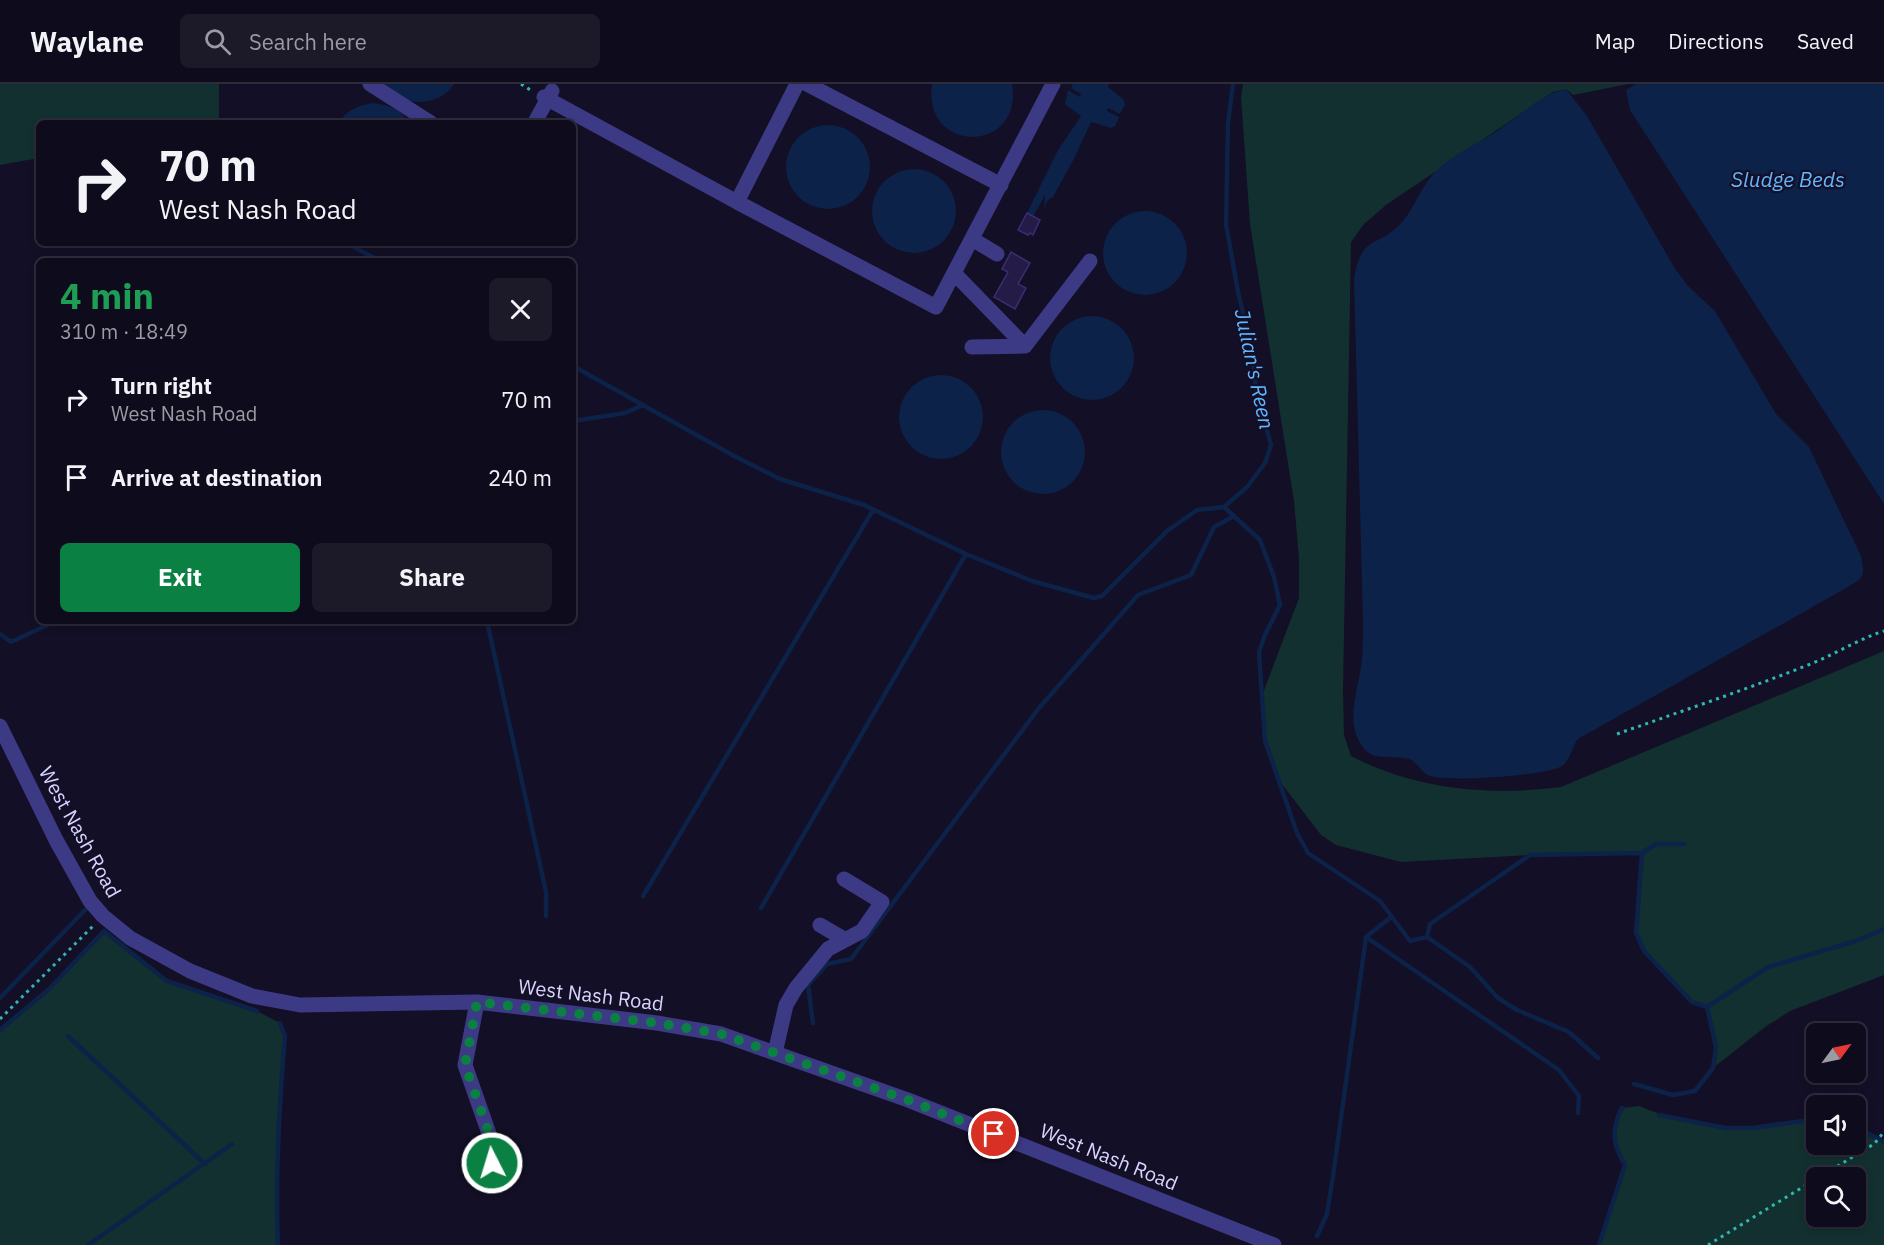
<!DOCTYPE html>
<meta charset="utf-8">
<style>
body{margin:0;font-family:"IBM Plex Sans",sans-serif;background:#1c1929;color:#f1f3f6;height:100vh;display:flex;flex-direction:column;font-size:22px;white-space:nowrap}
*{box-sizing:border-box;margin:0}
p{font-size:20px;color:#9b9ba3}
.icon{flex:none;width:33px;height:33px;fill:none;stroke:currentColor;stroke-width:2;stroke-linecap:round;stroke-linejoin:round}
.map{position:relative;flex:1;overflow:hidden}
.sheet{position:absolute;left:36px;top:174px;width:540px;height:366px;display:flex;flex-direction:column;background:#0e0b1c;border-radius:9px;box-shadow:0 3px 9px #0003,0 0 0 2px #2e2b3b}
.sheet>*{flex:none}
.top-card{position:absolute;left:36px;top:36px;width:540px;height:126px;border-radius:9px;box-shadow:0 3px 9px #0003,0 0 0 2px #2e2b3b;background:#0e0b1c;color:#f1f3f6;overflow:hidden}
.needle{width:39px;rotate:57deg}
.buttons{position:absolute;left:1806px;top:939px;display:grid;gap:12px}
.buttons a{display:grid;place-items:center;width:60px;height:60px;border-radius:9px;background:#0e0b1c;box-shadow:0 3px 9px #0003,0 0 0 2px #2e2b3b;font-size:30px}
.pin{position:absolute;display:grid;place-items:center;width:51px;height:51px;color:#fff;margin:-26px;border:3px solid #fff;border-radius:50%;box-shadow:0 2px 6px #0007}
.me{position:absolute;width:66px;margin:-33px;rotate:355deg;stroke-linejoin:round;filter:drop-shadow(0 0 4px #0008)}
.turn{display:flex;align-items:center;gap:21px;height:126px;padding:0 24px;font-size:27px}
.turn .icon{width:78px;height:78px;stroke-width:2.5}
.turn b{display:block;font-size:42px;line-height:51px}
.round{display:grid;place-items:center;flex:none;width:63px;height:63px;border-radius:9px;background:#1c1929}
.headline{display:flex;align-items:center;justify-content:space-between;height:102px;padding:0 24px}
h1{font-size:36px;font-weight:800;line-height:45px;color:#1e9e55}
.action{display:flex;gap:12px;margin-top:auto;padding:12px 24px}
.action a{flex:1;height:69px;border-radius:9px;background:#0b8043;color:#fff;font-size:24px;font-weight:800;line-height:69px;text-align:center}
.action a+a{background:#1c1929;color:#f1f3f6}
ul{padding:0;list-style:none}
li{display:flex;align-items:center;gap:18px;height:78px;padding:0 24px}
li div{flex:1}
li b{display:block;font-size:22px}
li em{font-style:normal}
header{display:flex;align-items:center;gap:36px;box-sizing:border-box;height:84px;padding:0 30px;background:#0e0b1c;border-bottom:2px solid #2e2b3b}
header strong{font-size:28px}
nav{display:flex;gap:33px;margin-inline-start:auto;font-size:21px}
.search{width:420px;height:54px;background:#1c1929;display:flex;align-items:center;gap:15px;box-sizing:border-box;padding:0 21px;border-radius:9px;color:#9b9ba3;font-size:22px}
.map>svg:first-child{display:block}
.green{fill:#12302f;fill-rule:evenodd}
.water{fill:#0c2248}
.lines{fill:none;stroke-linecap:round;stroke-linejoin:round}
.stream{stroke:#0c2248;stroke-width:4.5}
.building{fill:#241b47;stroke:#3b2d73;stroke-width:1.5}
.path{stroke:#2fb8b0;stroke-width:3;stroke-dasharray:3 4.5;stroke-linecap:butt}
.minor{stroke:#3d3a85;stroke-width:15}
.route{stroke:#0b8043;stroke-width:10;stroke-dasharray:0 18}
.labels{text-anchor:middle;stroke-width:4.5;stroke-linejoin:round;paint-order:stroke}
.street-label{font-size:20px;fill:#d9d4ff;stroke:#130f26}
.water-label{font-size:21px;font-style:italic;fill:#62b6ff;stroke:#130f26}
</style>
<header>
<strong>Waylane</strong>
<div class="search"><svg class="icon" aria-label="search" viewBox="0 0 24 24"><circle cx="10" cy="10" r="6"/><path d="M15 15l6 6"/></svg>Search here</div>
<nav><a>Map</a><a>Directions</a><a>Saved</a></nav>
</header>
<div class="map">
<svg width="1884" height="1161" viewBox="0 0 1884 1161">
<rect width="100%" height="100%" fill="#130f26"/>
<path class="green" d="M 0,0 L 219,0 L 219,39 L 39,39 L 39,74 L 0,81 Z
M 1243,0 L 1628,0 L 1573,11 L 1566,5 L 1553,8 L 1386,121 L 1364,140 L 1351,158 L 1343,606 L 1344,651 L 1351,672 C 1417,706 1489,712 1561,703 L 1884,567 L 1884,891 L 1790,927 L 1765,943 L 1713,984 L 1716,963 L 1707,923 L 1692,918 L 1644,867 L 1636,849 L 1642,769 L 1530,771 L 1401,778 L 1336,761 L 1321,751 L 1278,695 L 1265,657 L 1263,609 L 1299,514 L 1299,474 L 1294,417 L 1250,140 L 1241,13 Z
M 104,847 L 167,897 L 257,927 L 280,939 L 285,952 C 279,1022 275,1091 278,1161 L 0,1161 L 0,946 L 48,906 Z
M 1639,1022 C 1674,1037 1714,1047 1752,1044 C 1773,1042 1795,1034 1816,1035 L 1816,1060 L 1856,1060 L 1856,1043 L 1884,1058 L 1884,1161 L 1599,1161 L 1625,1081 C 1613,1060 1611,1047 1622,1024 ZM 1816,1094 L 1856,1094 L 1856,1132 L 1816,1132 Z"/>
<path class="water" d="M 385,0 L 454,0 C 439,24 400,24 385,0 Z
M 932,0 L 1012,0 C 1024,70 922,71 932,0 Z
M 1073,0 L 1109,0 L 1108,3 L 1124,16 L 1125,21 L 1120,30 L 1108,24 L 1107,27 L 1119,33 L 1115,42 L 1111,44 L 1091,38 L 1075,73 L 1053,113 L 1048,116 L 1044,124 L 1045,111 L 1033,133 L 1027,129 L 1058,66 L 1081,32 L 1065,20 L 1068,6 L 1080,13 L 1081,10 L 1071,4 Z
M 1636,0 L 1884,0 L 1884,420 L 1630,26 L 1626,6 Z
M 1566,5 L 1587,32 L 1674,183 L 1688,202 L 1715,227 L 1776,330 L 1809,363 L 1861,472 C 1865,492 1865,493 1848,503 L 1578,655 C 1572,663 1570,677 1562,682 C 1547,692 1446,698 1430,692 C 1421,689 1418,678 1409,675 C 1390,670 1372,680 1360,659 C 1345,634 1360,601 1362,574 C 1363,562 1363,549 1363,537 L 1354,196 C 1361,148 1378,166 1403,137 C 1416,121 1423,98 1439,84 C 1458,67 1484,57 1504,42 C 1525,28 1541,10 1566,5 Z
M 373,19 C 388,21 401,25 409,39 L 338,39 C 347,26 358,21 373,19 Z
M786 83a42 42 0 1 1 84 0a42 42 0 1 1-84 0Z
M872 127a42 42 0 1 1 84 0a42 42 0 1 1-84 0Z
M1103 169a42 42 0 1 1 84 0a42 42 0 1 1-84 0Z
M1050 274a42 42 0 1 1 84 0a42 42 0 1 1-84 0Z
M899 333a42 42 0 1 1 84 0a42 42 0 1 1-84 0Z
M1001 368a42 42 0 1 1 84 0a42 42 0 1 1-84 0Z"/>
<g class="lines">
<path class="stream" d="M 1233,0 L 1228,39 L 1226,140 L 1238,208 L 1252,267 L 1256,306 L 1271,361 L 1265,379 L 1247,403 L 1224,423 L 1260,456 L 1274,493 L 1280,521 L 1265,551 L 1259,568 L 1265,657 L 1297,749 L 1308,769 L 1380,817 L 1410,857 L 1427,853 L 1470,883 L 1498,914 L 1517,926 L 1569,948 L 1598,974
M 346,159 L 380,177
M 573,282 L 736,373 L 780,395 L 864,421 L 966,470 L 1032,497 L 1094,514 L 1102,512 L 1167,447 L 1197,426 L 1224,423
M 573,337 L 625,329 L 643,321
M 487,537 L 546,808 L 546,832
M 0,550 L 11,558 L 56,537
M 1642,769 L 1636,849 L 1644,867 L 1692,918 L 1707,923
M 643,812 L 873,426
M 761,824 L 966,470
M 1366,853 L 1559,986 L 1579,1012 L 1578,1029
M 1427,853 L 1430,840 L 1530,771 L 1642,769 L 1656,760 L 1684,760
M 0,914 L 86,825
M 813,939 L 808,901 L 827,880 L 851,875 L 1039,624 L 1138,511 L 1191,491 L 1214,443 L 1234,432
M 0,946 L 48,906 L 104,847 L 167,897 L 257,927
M 68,952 L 205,1080
M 1634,1000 L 1673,1011 L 1695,1007 L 1713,984 L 1716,963 L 1707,923 L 1768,883 L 1856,857 L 1884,845
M 1659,1031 L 1726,1044 L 1753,1044 L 1816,1035
M 1856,1043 L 1884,1058
M 1317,1152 L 1327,1130 L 1333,1092 L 1366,853 L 1391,833
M 88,1161 L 232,1060
M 278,1161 C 275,1091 279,1022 285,952 L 280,939
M 1599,1161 L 1625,1081 C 1612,1060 1611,1046 1622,1024"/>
</g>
<path class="building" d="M 1027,129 L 1040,136 L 1033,151 L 1030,149 L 1028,151 L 1018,146 Z
M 1011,168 L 1030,179 L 1018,200 L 1026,204 L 1015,225 L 994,213 L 1008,188 L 1002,185 Z"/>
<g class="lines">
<path class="path" d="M 521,0 L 532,7
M 1617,650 C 1682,627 1748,605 1813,579 C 1837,569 1859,555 1884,547
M 0,935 L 94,841
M 1818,1094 L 1874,1060 L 1884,1048
M 1708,1161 L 1816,1095"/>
<path class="minor" d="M 370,0 L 431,39
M 797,0 L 737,118 L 936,223 L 1053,0
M 807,0 L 1001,101
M 544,13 L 737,118
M 535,38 L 552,7
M 972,155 L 997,170
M 954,189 L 1025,262
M 972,263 L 1025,262 L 1090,177
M 0,642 L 56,756 L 90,817 L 103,832 L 130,854 L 190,887 L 252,912 L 300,921 L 477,918 L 657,939 L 721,950 L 908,1016 L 1274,1161
M 820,841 L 844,855
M 477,918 L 465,981 L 493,1061 L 492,1079 L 481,1095
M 775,969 L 786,921 L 796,904 L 828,865 L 862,847 L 882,818 L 844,795"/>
</g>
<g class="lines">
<path class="route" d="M 492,1079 L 493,1061 L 465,981 L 477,918 L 657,939 L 721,950 L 908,1016 L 994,1050"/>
</g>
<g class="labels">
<g class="street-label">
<text transform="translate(80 748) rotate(61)" y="7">West Nash Road</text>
<text transform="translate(591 911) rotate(7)" y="7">West Nash Road</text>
<text transform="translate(1109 1073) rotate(22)" y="7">West Nash Road</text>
</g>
<g class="water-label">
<text x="1788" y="103">Sludge Beds</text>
<text transform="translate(1254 285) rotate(78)" y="7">Julian's Reen</text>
</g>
</g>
</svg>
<div class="buttons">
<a><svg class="needle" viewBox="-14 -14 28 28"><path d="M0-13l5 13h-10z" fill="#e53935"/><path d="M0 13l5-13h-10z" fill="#9b9ba3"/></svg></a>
<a><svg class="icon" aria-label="sound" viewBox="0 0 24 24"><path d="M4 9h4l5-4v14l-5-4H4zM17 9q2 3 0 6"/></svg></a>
<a><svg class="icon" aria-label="search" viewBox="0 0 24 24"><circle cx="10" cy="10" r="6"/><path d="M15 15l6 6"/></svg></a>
</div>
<div class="pin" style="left:994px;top:1050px;background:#d93025"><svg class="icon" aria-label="arrive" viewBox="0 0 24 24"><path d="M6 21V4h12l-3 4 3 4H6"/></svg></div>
<svg class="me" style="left:492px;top:1079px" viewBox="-20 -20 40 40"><circle r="17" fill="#0b8043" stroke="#fff" stroke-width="3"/><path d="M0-11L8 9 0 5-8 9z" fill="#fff"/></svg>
<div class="top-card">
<div class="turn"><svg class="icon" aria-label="right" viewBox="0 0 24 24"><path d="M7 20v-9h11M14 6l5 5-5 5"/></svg><div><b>70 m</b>West Nash Road</div></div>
</div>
<section class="sheet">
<div class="headline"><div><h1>4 min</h1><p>310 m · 18:49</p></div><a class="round"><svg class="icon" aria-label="close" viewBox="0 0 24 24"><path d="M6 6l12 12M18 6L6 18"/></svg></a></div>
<ul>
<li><svg class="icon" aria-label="right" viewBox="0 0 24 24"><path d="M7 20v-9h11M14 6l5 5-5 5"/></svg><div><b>Turn right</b><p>West Nash Road</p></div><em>70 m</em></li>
<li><svg class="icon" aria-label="arrive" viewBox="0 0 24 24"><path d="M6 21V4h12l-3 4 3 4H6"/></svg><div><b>Arrive at destination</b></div><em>240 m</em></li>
</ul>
<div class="action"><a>Exit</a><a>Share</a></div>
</section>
</div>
